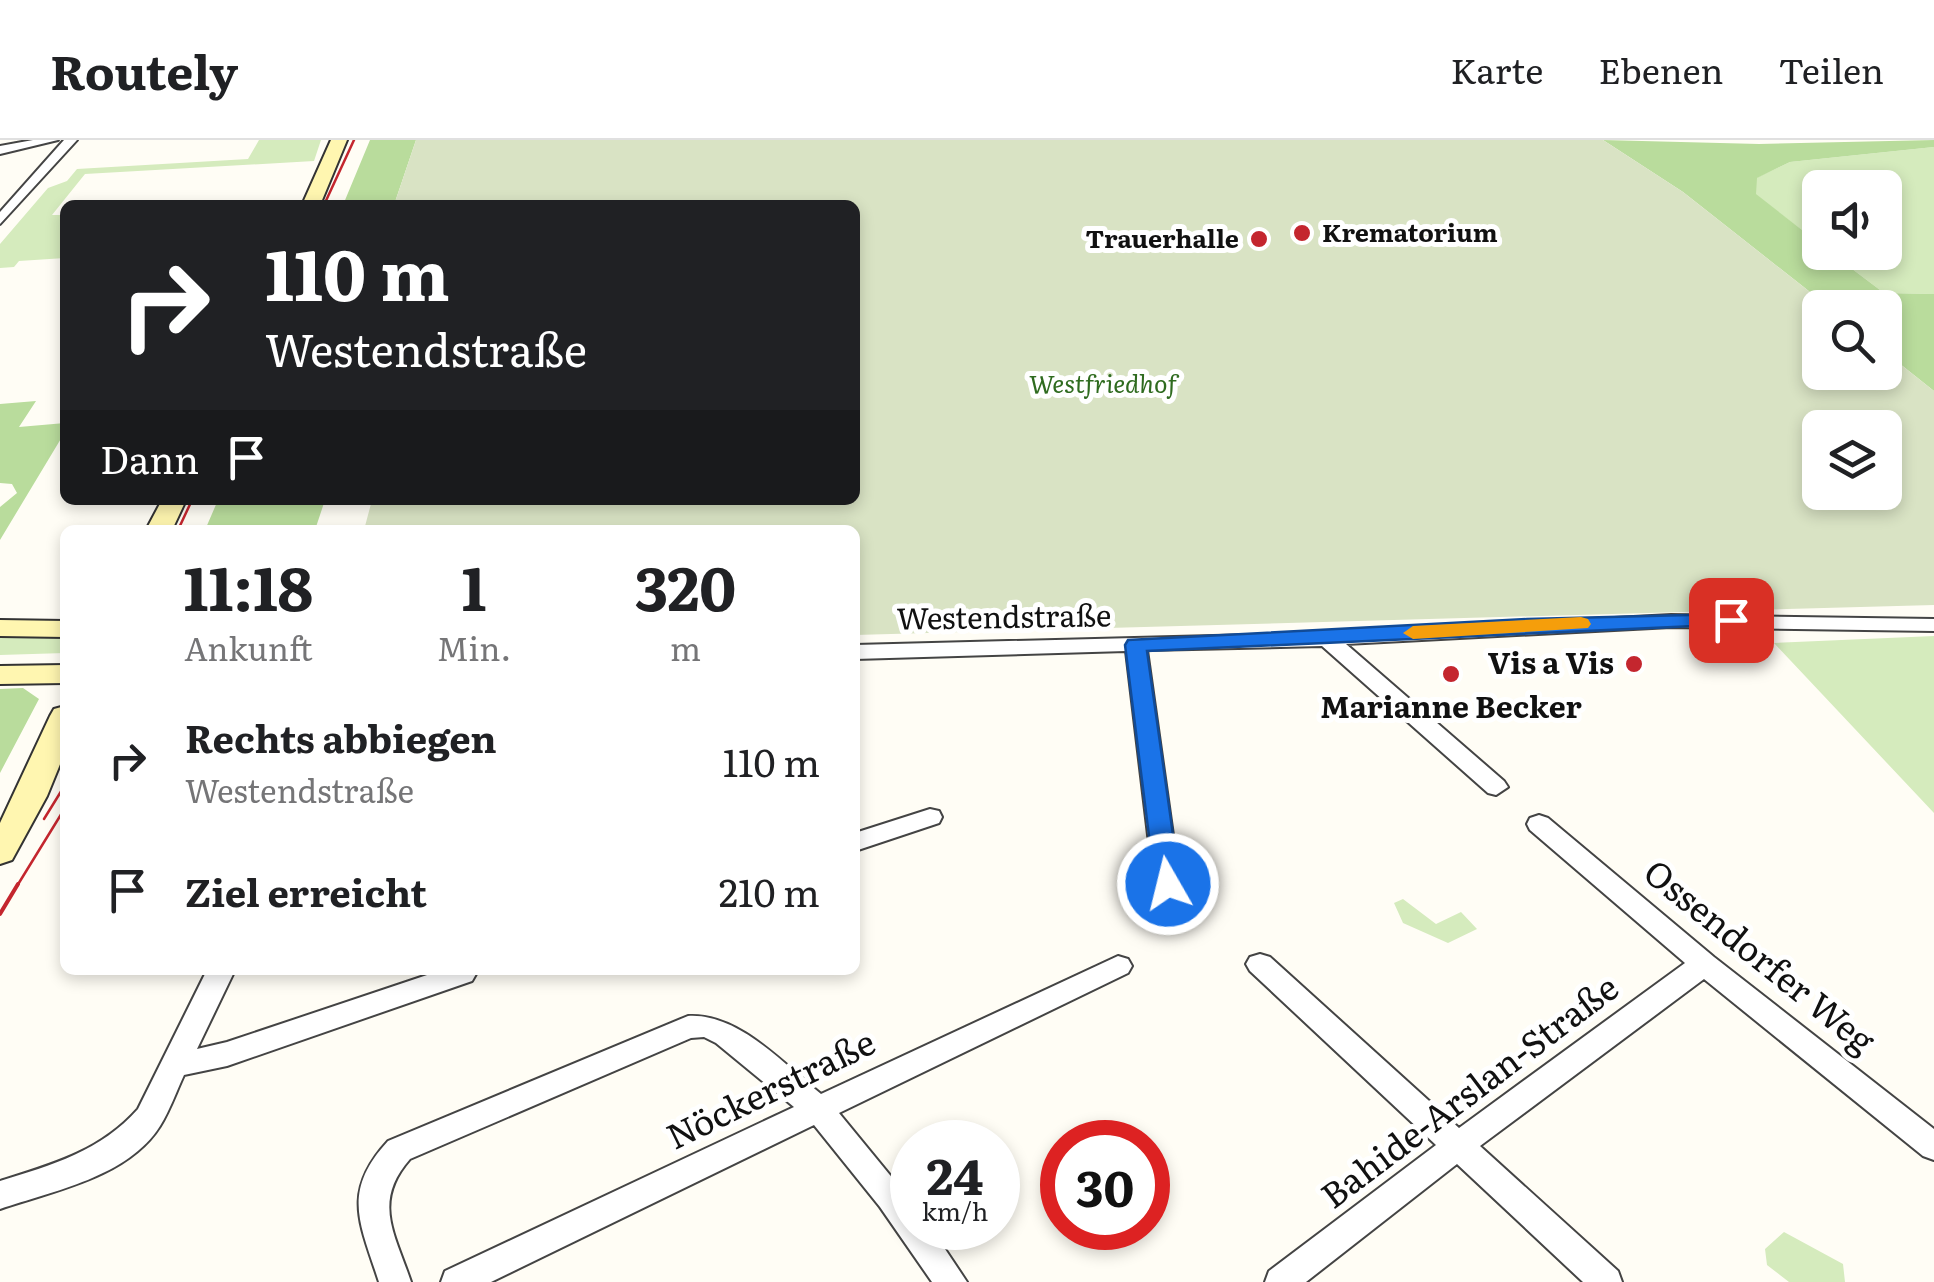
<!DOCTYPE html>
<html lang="de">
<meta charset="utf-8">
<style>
body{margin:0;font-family:Literata,serif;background:#f6f6f6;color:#202124;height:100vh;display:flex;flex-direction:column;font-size:38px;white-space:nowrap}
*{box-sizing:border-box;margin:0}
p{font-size:32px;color:#757577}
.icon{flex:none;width:55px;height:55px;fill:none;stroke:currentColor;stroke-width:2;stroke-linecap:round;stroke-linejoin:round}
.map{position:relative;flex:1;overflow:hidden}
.sheet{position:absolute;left:60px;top:385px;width:800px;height:450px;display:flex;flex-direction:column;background:#fff;border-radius:15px;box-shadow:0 5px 15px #0003}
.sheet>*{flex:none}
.top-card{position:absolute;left:60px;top:60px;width:800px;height:305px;border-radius:15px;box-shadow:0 5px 15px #0003;background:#202124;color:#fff;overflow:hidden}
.fabs{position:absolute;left:1802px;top:30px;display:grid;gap:20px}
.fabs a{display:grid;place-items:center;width:100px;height:100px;border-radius:15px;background:#fff;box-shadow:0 5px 15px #0003;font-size:50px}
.speed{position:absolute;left:890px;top:980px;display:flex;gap:20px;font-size:50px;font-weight:700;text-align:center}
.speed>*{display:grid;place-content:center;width:130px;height:130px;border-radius:50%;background:#fff;box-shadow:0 5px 15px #0003;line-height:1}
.speed small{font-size:25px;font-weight:400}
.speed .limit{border:15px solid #d22;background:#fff;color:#111}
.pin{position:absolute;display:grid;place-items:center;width:85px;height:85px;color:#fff;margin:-42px;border-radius:20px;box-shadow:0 5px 15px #0006}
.me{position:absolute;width:110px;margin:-55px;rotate:352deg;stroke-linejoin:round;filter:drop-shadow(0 0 8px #0008)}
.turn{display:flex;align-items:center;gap:35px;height:210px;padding:0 40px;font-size:45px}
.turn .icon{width:130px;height:130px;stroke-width:2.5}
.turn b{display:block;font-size:70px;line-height:85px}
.then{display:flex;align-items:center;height:95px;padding:0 40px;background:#0003;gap:20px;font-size:38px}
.eta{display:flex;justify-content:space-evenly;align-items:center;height:170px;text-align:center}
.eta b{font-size:60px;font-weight:700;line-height:70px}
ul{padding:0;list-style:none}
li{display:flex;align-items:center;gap:30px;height:130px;padding:0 40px}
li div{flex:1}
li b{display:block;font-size:38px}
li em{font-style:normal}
header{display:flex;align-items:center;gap:60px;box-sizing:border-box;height:140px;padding:0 50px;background:#fff;border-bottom:2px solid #e0e0e0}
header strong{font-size:48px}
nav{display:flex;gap:55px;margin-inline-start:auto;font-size:35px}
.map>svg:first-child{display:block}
.green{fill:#d5ebbd}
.forest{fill:#b9dc9c}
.cemetery{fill:#d9e3c4;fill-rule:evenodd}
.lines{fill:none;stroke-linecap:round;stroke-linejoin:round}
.street-casing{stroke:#444;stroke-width:4}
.secondary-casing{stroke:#333;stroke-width:4}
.street{fill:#fff;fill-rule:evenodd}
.secondary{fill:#fff6b0;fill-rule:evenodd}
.tram-far1{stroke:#c4262e;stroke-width:2.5}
.tram{stroke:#c4262e;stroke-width:4}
.route{fill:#1a73e8;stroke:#114b97;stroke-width:2.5}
.slow{fill:#f59e0b}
.poi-dot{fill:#c4262e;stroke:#fff;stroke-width:4}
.labels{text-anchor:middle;stroke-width:10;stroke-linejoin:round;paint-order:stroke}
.far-poi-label{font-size:25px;font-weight:bold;fill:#111;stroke:#fff;text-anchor:start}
.far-park-label{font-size:25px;font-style:italic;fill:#2f6b1f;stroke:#fff}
.street-label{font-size:30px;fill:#111;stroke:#fff}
.poi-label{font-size:30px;font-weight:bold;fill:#111;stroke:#fff;text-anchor:end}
.near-street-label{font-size:35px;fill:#111;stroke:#fff}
</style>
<header>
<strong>Routely</strong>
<nav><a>Karte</a><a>Ebenen</a><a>Teilen</a></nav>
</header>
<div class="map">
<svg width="1934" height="1142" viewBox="0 0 1934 1142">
<rect width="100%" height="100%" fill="#fffdf5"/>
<path class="green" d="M 259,0 L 321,0 L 314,21 L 85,34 L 52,75 L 65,75 L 65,118 L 19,121 L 14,127 L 0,128 L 0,104 L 48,48 L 67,41 L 77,29 L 248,19 Z
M 1934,7 L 1934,154 L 1884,153 L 1831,113 L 1885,112 L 1885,48 L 1820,48 L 1820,104 L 1756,55 L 1756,38 L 1790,22 Z
M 0,492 L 65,493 L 65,513 L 0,515 Z
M 1934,496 L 1934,673 L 1774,503 Z
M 1403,759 L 1436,784 L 1461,772 L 1477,789 L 1448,803 L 1403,783 L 1394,763 Z
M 1784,1092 L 1843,1124 L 1845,1142 L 1789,1142 L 1767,1125 L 1765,1109 Z"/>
<path class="forest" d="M 370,0 L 416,0 L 394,65 L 343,65 Z
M 1603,0 L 1759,4 L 1934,0 L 1934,7 L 1790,22 L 1757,38 L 1756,54 L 1820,104 L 1820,112 L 1831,113 L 1884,153 L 1934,154 L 1934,251 L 1885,212 L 1885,168 L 1829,167 L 1683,52 Z
M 36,261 L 19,287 L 65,283 L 65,292 L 0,400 L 0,367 L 17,353 L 12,344 L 0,343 L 0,264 Z
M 218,360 L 325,360 L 315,390 L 205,390 Z
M 23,548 L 39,559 L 0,633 L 0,549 Z"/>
<path class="cemetery" d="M 416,0 L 1603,0 L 1683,52 L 1829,167 L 1820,168 L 1820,232 L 1885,232 L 1885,212 L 1934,251 L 1934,465 L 855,495 L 855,390 L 364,390 L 372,360 L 855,360 L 855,65 L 394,65 ZM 1820,288 L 1885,288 L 1885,352 L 1820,352 Z"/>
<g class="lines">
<g class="street-casing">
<path id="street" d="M 33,0 L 58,0 L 0,14 L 0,6 Z
M 64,0 L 77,0 L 0,84 L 0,72 Z
M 1671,475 L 1934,479 L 1934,491 L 1671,487 L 1346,504 L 1504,641 L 1508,647 L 1496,655 L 1488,653 L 1322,506 L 1147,510 L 1180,745 L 1176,752 L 1158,752 L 1154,745 L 1126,511 L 855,519 L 855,505 L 1327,493 Z
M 930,669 L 939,671 L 942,677 L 939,683 L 855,711 L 855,693 Z
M 1539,675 L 1548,678 L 1714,817 L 1934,989 L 1934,1020 L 1923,1016 L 1704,839 L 1480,1006 L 1618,1131 L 1622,1142 L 1583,1142 L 1457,1024 L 1306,1142 L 1265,1142 L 1269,1131 L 1436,1005 L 1250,831 L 1246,824 L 1250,817 L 1260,814 L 1270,817 L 1459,988 L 1685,823 L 1530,690 L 1527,684 L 1530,678 Z
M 1118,816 L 1128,819 L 1132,826 L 1128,833 L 839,973 L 912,1062 L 912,1088 L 931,1088 L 967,1142 L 932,1142 L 880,1067 L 814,985 L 491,1142 L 441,1142 L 445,1131 L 794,967 L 716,903 L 704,897 L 691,898 L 410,1019 C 372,1062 395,1094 411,1142 L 379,1142 C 360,1083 341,1052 388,1001 L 688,876 C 739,873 783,924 821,954 Z
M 207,830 L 235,830 L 197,909 L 227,902 L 442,830 L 473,830 L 476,834 L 472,841 L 227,926 L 184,935 C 176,952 170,970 160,986 C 128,1037 53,1051 0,1069 L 0,1041 C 52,1025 101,1011 138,969 Z"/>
</g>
<g class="secondary-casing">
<path id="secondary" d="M 331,0 L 347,0 L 320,65 L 302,65 Z
M 162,360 L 186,360 L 172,390 L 146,390 Z
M 0,480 L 65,481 L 65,497 L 0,496 Z
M 65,525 L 65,543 L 0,544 L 0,526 Z
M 65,566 L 65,612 L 47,656 L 12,720 L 0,724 L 0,683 L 50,576 L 54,569 Z"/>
</g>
<use href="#street" class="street"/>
<use href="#secondary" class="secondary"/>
<path class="tram-far1" d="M 324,65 L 354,0
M 178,390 L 192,360
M 44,679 L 65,645
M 17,746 L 65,668"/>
<path class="tram" d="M 0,774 L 18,744"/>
</g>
<path class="route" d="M 1731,474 L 1742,480 L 1739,484 L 1147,511 L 1180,744 L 1177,751 L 1158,751 L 1155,744 L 1125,505 L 1128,500 L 1527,479 Z"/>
<path class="slow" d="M 1581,477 L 1588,479 L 1591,484 L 1588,488 L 1413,499 L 1403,493 L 1413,486 Z"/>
<g class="poi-dot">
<circle cx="1302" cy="93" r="10"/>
<circle cx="1259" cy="99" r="10"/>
<circle cx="1634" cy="524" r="10"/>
<circle cx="1451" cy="534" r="10"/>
</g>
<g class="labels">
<g class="far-poi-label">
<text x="1322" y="102">Krematorium</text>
<text x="1239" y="108" text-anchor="end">Trauerhalle</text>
</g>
<g class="far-park-label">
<text x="1103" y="253">Westfriedhof</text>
</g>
<g class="street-label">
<text transform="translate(1004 478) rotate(-1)" y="10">Westendstraße</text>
</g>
<g class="poi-label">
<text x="1614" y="534">Vis a Vis</text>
<text x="1451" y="578" text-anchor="middle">Marianne Becker</text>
</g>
<g class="near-street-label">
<text transform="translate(1759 817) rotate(39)" y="12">Ossendorfer Weg</text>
<text transform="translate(771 950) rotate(-26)" y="12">Nöckerstraße</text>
<text transform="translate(1470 952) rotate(-37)" y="12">Bahide-Arslan-Straße</text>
</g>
</g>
</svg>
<div class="fabs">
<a><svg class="icon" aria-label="sound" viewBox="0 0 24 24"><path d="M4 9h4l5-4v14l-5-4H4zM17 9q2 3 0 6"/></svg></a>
<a><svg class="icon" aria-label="search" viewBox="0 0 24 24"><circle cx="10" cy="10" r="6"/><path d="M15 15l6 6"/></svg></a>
<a><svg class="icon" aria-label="layers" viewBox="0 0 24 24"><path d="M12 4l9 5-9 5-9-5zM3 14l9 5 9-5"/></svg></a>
</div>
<div class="speed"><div>24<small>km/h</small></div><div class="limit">30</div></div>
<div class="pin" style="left:1731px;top:480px;background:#d93025"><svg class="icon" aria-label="arrive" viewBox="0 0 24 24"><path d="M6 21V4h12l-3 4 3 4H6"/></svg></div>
<svg class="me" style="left:1168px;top:744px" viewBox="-20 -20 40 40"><circle r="17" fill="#1a73e8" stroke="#fff" stroke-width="3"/><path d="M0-11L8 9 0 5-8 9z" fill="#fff"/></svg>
<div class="top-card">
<div class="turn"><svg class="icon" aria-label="right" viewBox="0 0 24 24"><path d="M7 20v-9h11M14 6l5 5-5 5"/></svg><div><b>110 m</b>Westendstraße</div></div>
<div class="then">Dann<svg class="icon" aria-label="arrive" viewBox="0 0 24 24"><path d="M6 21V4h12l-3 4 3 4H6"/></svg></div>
</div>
<section class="sheet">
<div class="eta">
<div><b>11:18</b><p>Ankunft</p></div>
<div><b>1</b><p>Min.</p></div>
<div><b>320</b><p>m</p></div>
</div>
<ul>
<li><svg class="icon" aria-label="right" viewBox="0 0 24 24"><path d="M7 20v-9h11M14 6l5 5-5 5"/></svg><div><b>Rechts abbiegen</b><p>Westendstraße</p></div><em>110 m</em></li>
<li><svg class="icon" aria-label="arrive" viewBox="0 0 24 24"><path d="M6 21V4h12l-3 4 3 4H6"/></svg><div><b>Ziel erreicht</b></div><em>210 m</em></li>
</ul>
</section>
</div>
